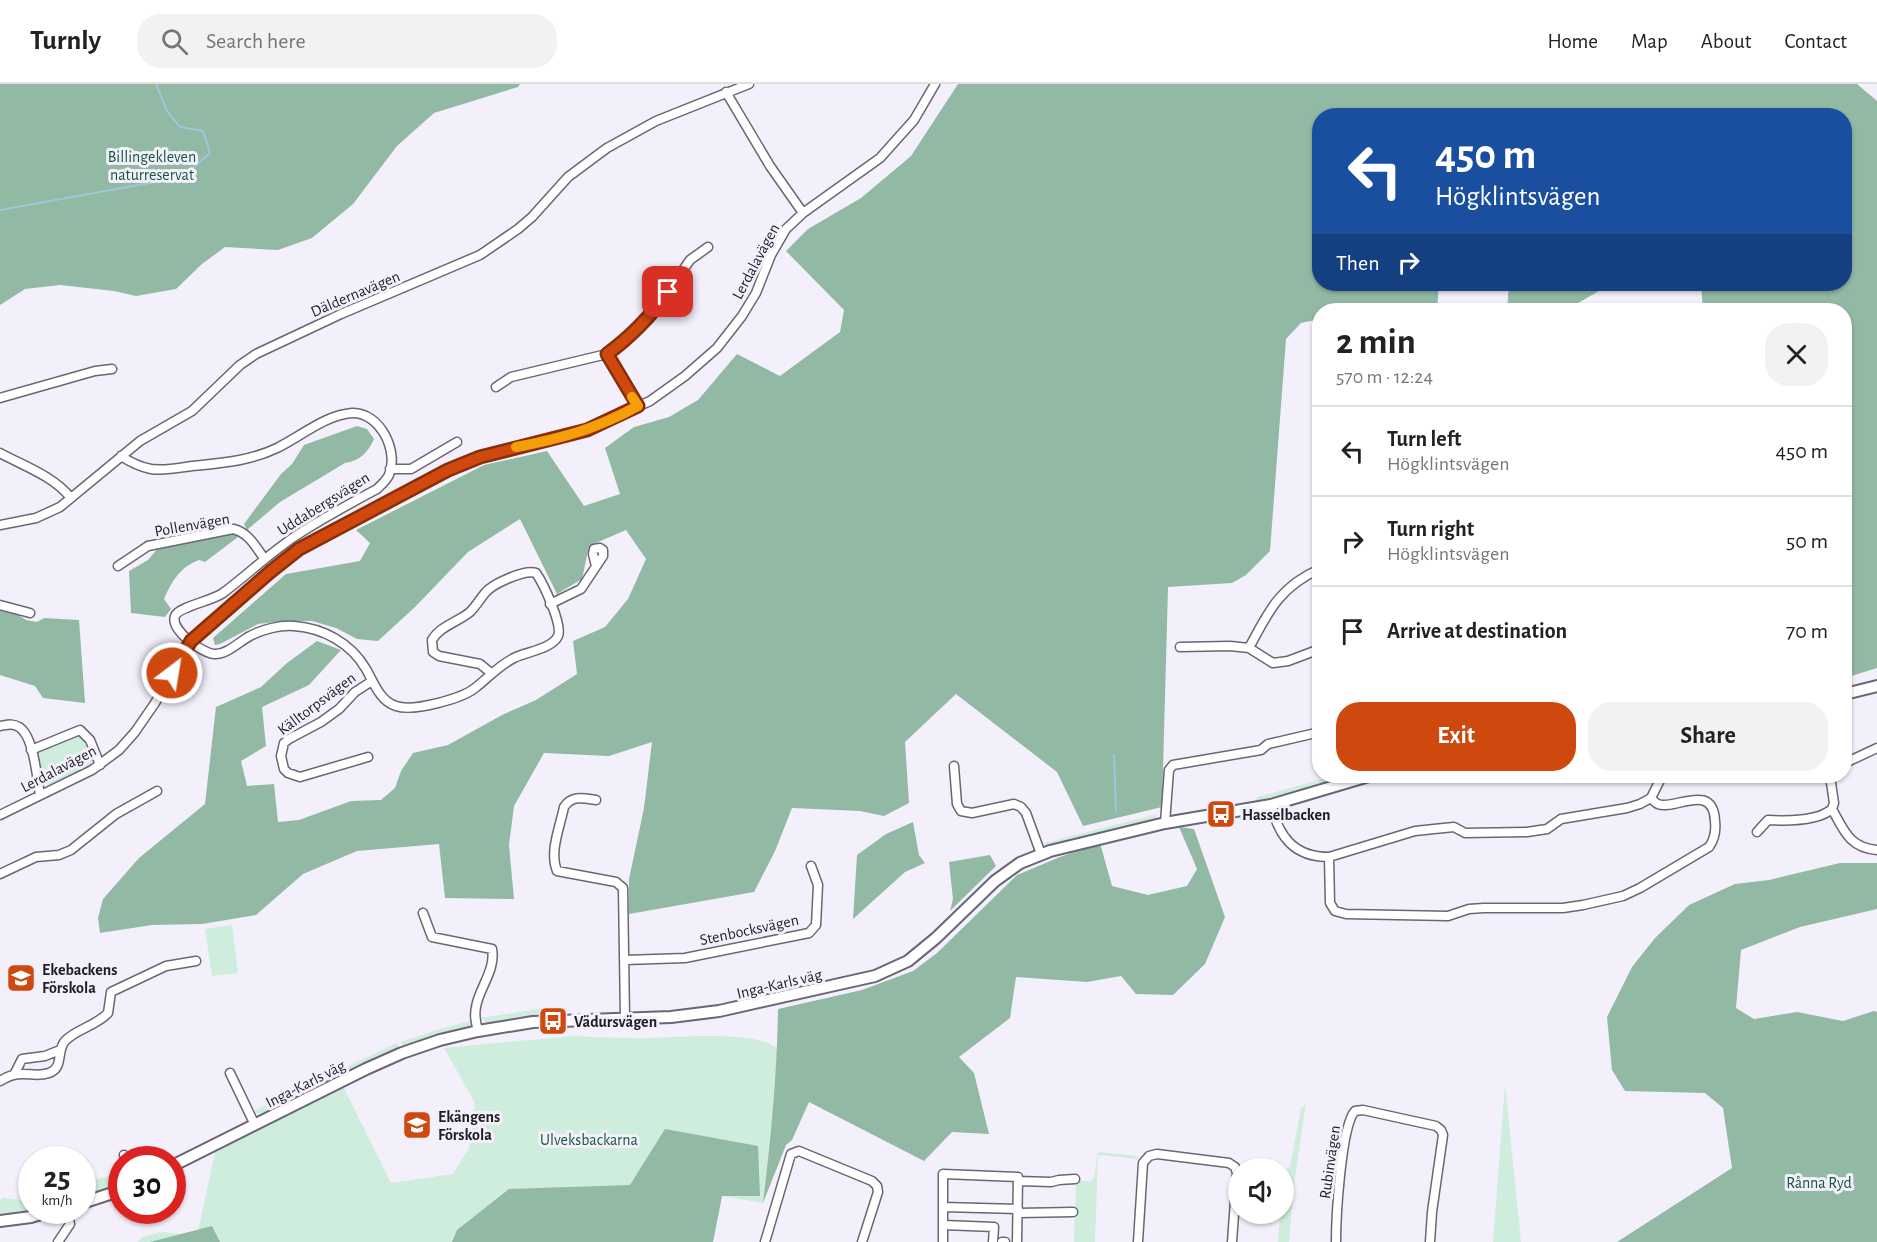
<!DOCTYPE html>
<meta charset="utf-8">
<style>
body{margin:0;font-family:"Alegreya Sans",sans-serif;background:#f2f2f2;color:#222;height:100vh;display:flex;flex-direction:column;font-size:22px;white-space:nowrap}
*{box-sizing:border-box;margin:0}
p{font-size:20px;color:#767676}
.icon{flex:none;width:33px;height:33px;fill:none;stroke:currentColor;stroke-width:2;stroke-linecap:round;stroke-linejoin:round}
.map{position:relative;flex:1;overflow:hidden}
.panel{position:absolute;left:1312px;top:219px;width:540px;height:480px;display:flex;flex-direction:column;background:#fff;border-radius:24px;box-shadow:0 2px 4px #0004}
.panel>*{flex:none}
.guide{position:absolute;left:1312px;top:24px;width:540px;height:183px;border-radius:24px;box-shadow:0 2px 4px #0004;background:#1a4fa0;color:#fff;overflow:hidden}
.buttons{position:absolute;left:1228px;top:1074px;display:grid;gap:12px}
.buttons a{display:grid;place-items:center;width:66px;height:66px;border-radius:50%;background:#fff;box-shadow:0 2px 4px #0004;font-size:30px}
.speed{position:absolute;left:18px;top:1062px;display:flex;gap:12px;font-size:30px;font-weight:700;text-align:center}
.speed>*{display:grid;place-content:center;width:78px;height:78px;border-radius:50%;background:#fff;box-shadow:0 2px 4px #0004;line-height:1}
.speed small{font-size:15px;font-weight:400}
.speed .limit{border:9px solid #d22;background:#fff;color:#111}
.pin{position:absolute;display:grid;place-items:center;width:51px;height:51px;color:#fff;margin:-26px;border-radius:12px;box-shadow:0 3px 9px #0006}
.me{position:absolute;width:66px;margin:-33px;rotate:31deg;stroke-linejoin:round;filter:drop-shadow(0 0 4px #0008)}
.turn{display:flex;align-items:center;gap:21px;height:126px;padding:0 24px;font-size:27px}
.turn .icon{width:78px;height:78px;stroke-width:2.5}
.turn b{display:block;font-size:42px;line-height:51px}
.then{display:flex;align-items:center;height:57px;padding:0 24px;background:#0003;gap:12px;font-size:22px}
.round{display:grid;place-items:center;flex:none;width:63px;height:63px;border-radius:24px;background:#f2f2f2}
.overview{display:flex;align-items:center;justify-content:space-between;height:102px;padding:0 24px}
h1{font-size:36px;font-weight:700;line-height:45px}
.primary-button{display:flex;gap:12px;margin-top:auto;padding:12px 24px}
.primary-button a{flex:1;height:69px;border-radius:24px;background:#cf490f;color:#fff;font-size:24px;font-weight:700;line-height:69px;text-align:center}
.primary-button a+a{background:#f2f2f2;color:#222}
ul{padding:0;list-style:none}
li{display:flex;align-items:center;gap:18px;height:90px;padding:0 24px;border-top:2px solid #e0e0e0}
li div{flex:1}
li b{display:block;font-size:22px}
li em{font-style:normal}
header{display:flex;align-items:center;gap:36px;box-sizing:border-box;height:84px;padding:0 30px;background:#fff;border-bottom:2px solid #e0e0e0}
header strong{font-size:28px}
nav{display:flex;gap:33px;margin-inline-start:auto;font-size:21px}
.search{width:420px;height:54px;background:#f2f2f2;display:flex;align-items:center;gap:15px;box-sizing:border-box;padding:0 21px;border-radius:24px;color:#767676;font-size:22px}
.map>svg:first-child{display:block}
.green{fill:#ceeddc}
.forest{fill:#92b9a4}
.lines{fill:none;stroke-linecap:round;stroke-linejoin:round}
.stream{stroke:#9fc6db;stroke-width:2}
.minor-casing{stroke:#6a6577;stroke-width:11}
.tertiary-casing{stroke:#6a6577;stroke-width:14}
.minor{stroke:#fff;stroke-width:8}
.tertiary{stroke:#fff;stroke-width:10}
.route-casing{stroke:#872f0a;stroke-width:15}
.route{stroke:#cf490f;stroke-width:10}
.slow{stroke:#f59e0b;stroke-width:10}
.labels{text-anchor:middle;stroke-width:6;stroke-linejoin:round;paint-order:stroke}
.park-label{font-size:16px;fill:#14593e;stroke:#f3f0fc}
.street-label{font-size:16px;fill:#201e25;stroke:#f3f0fc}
.poi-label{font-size:16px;font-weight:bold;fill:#201e25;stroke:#f3f0fc;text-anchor:start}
</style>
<header>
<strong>Turnly</strong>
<div class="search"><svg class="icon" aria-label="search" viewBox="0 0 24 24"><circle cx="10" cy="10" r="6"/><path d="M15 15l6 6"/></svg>Search here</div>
<nav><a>Home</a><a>Map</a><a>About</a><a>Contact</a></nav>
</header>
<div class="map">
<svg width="1877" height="1158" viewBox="0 0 1877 1158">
<rect width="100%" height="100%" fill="#f3f0fc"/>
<path class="green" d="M 77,648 L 88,657 L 95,677 L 74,690 L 49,701 C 37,696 39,680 37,668 Z
M 1334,692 L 1352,692 L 1254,719 L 1257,713 Z
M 1158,730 L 1152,738 L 1054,761 L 1046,761 L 1044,759 Z
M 232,841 L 238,889 L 212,892 L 205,845 Z
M 545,924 L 545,929 L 528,934 L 488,940 L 481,934 Z
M 470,937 L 471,941 L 466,945 L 403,963 L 401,958 L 443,944 Z
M 573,952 C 594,953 616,954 637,954 C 667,955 757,944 777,965 L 771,1058 L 763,1119 L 722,1112 L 713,1158 L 138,1158 L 142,1153 L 161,1148 L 197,1152 L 215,1068 L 343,1002 L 391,1099 L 453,1090 L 469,1064 L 475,1019 L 444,964 Z
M 397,959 L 399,965 L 263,1030 L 255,1028 L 255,1026 Z
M 1505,1000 L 1521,1158 L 1493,1158 Z
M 1306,1020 L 1294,1099 L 1289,1158 L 1278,1158 L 1280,1130 L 1284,1130 L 1284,1087 L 1290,1083 L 1301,1024 Z
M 1098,1068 L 1138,1072 L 1138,1075 L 1098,1071 L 1095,1158 L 1074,1158 L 1076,1097 L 1091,1097 L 1094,1094 Z
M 121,1089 L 121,1101 L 83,1114 L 82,1099 Z
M 3,1114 L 21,1116 L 31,1114 L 32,1126 L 34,1127 L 0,1132 L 0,1116 Z"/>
<path class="forest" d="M 0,0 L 520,0 L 518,3 L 434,29 L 397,62 L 353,120 L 312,154 L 278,166 L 225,163 L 202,180 L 176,205 L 136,212 L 114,207 L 60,201 L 25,205 L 0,221 Z
M 958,0 L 1857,0 L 1877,17 L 1877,584 L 1845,594 L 1845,226 L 1703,226 L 1701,200 L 1845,200 L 1845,32 L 1320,32 L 1320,200 L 1439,200 L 1437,226 L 1320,226 L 1320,235 L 1301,239 L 1286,255 L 1270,467 L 1246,491 L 1232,499 L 1168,503 L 1162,723 L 1083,742 L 1057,688 L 956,610 L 905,658 L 909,719 L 884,732 L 860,727 L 792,724 L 775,767 L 754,808 L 629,830 L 629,795 L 644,724 L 652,658 L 609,672 L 544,669 L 514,722 L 509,761 L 514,815 L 445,814 L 439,760 L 357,767 L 303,790 L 256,831 L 202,840 L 152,841 L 100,849 L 98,834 L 103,815 L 139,774 L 205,720 L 216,623 L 261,603 L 287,579 L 317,557 L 341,566 L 309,601 L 262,623 L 266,662 L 241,677 L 247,702 L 274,700 L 278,738 L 299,736 L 351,717 L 381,716 L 395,704 L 401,687 L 413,669 L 448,661 L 502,631 L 536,616 L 577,590 L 573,557 L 605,543 L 628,515 L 646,475 L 626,446 L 589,462 L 582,495 L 557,510 L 520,435 L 468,468 L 415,523 L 378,557 L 357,555 L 336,544 L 312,537 L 282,537 L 258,540 L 220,560 L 215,561 L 213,554 L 286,490 L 360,477 L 370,459 L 356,446 L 484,381 L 547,367 L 584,422 L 620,410 L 605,364 L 634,343 L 669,333 L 698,316 L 737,270 L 780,292 L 840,248 L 844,226 L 786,167 L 808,145 L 861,114 L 911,72 Z
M 1509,200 L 1611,200 L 1573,222 L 1573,226 L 1507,226 Z
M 357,342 L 367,345 L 374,355 C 368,368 360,377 345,379 L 280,418 L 247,446 L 244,440 L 281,390 L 292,380 L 304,361 Z
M 231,449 L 236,450 L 238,453 L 205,478 L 199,476 C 180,483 172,497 164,515 L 171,525 L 165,533 L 131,529 L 129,487 L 148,476 L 158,464 Z
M 0,526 L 15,529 L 26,536 L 37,538 L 44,534 L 79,536 L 85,619 L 43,614 L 35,602 L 0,591 Z
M 913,738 L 919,771 L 925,779 L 905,788 L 853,835 L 857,771 L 886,750 Z
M 1179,743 L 1194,745 L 1225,833 L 1205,880 L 1173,911 L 1136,910 L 1121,892 L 1087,898 L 1016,893 L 1010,934 L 959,973 L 974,989 L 989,1050 L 952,1048 L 924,1077 L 809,1018 L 792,1056 L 786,1061 L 763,1119 C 771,1054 777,990 778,925 L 862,906 L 913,887 L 937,869 L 1017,791 L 1060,773 L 1100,759 L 1112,802 L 1148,811 L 1187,802 L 1197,785 Z
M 990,771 L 996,782 L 950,827 L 953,815 L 949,778 Z
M 1840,779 L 1877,779 L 1877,825 L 1800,843 L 1741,866 L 1736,924 L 1754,935 L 1797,928 L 1843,937 L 1874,927 L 1877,928 L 1877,1158 L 1617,1158 L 1732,1084 L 1723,1024 L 1705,1009 L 1625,1007 L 1612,986 L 1607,933 L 1632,883 L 1655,854 L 1689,821 L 1735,800 L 1769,796 Z
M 665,1045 L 758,1062 L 760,1112 L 722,1112 L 713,1158 L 452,1158 L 457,1146 L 509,1105 L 630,1101 Z
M 212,1142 L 220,1158 L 150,1158 Z"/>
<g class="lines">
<path class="stream" d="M 0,126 L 183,93 L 210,69 L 203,47 L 180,43 L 167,27 L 156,0
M 1114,671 L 1116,727"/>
<g class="minor-casing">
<path id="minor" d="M 726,8 L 770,82 L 803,129
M 607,270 L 637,323
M 496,303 L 511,293 L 607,270 L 634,249 L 649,235 L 690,176 L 708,163
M 0,314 L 95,287 L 112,285
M 0,369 C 24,382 53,392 70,413
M 121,372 C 130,378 140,383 151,385 C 165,387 178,384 192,382 C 222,379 250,377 277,364 C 300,353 325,331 352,329 C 380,328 399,367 389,391 C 386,397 382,400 377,405 C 349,420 321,435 294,453 C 269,470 247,491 223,509 C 212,517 178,523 175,532 C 170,546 202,569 214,570 C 227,571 240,557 250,552 C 263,545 280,541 294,542 C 323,544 351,559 366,585 C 374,599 380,617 396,622 C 413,628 461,615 475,604 C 488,594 498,582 514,574 C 526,568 552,565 558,552 C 563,541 543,499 536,489 C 525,485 492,500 485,509 C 480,515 476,522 470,528 C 458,538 440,542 432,556 L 433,568 L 439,572 L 480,580 L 491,589
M 390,385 L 411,385 L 457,358
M 0,441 L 36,434 L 60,423 L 140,357 L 192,327 L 240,281 L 256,270 L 341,230 L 480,171 L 518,145 L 532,133 L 568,93 L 607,64 L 656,37 L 749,0
M 118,482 L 148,462 L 233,445 C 248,448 255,462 264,474
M 550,520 L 581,505 L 603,472 L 603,466 L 600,464 L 594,465 L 593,470 L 596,482
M 0,521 L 30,529
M 1180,563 L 1230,562 L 1249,564 L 1273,579 L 1288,577 L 1320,565
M 1249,564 C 1268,528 1280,502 1320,485
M 0,642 C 7,641 12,639 19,643 C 34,652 37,695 40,711
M 31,666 L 80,646 L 90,656 L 100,681
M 368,673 L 300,693 L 288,689 L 284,685 L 281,672 L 284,659 L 289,655 L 321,638 L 339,625 L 355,608 L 372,597
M 1845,679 L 1877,664
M 954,682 L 957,720 L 961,727 L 972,729 L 1014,720 L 1021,723 L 1026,729 L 1041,770
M 1830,692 L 1834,719 L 1832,725
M 596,716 C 583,714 572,711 564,723 C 560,743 549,768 557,787 L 616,798 L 623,804 L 625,934
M 1271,721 C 1279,753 1294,773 1329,773 L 1415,747 L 1434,745 L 1454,743 L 1465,749 L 1527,748 L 1547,745 L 1561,735 L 1627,724 L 1640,720 L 1651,714 L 1662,692
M 1832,725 C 1844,747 1850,764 1877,766
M 0,731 L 92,686 L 119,666 L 135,648 L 155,619 L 191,557 L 270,487 L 299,465 L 448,386 L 480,373 L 587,346 L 650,317 L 685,292 L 717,264 L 742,232 L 756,209 L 771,171 L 786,145 L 803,129 L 880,74 L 914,36 L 935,0
M 1165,739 L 1169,686 L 1173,681 L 1261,666 L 1268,660 L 1320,648
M 1757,748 L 1768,736 C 1786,737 1818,737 1832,725
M 1329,773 L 1330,819 L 1335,827 L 1346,830 L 1448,832 L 1469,825 L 1484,824 L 1563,824 L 1583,821 L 1623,812 L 1640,804 L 1709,763 C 1715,755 1716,746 1715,737 C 1713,697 1674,727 1658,720 C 1655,719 1653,716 1651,714
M 0,790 L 36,773 L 59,771 L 71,766 L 116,730 L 157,707
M 423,829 L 432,853 L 492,865 C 496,886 479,904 476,923 C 474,932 476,939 478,947
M 625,876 L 685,874 L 809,849 L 816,841 L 818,801 L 811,782
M 15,989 L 22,975 L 45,972 L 60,966
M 230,989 L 255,1041
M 0,997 C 23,983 31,995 49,989 C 64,984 56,967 65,957 C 76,945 96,942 108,929 L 111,908 L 166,882 L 196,877
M 124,1071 L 125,1076
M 1019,1097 L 1051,1098 L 1059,1096 L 1075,1095
M 943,1123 L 1018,1125
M 1019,1129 L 1073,1128
M 944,1141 L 994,1143 L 993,1158
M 58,1158 L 70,1140 L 67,1126
M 765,1158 L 791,1070 L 799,1067 L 872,1097 L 877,1102 L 878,1108 L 862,1158
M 943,1158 L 943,1090 L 1018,1093 L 1017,1158
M 1002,1158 L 1005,1158
M 1138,1158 L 1143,1079 L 1149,1072 L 1157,1070 L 1229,1079 L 1235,1083 L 1237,1089 L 1232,1158
M 1336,1158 C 1336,1134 1341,1042 1355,1027 L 1363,1026 L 1436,1042 L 1441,1046 L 1443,1051 L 1432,1128 L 1430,1158"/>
</g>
<g class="tertiary-casing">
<path id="tertiary" d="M 1845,610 L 1877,602
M 172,1082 L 366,985 L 402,969 L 440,956 L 478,947 L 533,938 L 671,933 L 719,927 L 875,892 L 908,877 L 936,854 L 995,797 L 1020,779 L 1050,767 L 1165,739 L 1271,721 L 1369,692
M 82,1119 L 122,1106
M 0,1137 L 31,1133 L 54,1126"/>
</g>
<use href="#minor" class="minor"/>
<use href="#tertiary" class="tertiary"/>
</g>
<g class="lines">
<g class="route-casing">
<path id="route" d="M 172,589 L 191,557 L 270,488 L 299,465 L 448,386 L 480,373 L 587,346 L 638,322 L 607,270 C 632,252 650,233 668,208"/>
</g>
<use href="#route" class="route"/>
<path class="slow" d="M 516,363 C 561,355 598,344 638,322 L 632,313"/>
</g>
<defs>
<g id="bus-square" transform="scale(1.5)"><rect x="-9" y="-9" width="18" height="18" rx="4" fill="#cf490f" stroke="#f3f0fc"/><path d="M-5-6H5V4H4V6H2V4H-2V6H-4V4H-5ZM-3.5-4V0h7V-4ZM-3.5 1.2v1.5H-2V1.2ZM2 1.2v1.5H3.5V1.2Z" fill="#fff"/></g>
<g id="school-square" transform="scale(1.5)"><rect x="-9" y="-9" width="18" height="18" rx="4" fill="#cf490f" stroke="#f3f0fc"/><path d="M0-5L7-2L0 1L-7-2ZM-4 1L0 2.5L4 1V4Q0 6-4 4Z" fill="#fff"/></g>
</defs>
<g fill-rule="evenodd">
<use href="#bus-square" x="1221" y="730"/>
<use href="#school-square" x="21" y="894"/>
<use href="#bus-square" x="553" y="937"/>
<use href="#school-square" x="417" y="1041"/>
</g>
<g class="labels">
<g class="park-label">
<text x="152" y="78">Billingekleven<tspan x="152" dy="18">naturreservat</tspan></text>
<text x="589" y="1061">Ulveksbackarna</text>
<text x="1819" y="1104">Rånna Ryd</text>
</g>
<g class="street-label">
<text transform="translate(755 177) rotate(-62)" y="6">Lerdalavägen</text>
<text transform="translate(355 209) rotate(-23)" y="6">Däldernavägen</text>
<text transform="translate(323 419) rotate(-32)" y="6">Uddabergsvägen</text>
<text transform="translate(192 440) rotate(-10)" y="6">Pollenvägen</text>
<text transform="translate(316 619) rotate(-37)" y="6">Källtorpsvägen</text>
<text transform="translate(58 684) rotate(-28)" y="6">Lerdalavägen</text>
<text transform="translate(749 845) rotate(-12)" y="6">Stenbocksvägen</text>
<text transform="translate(779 899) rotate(-13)" y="6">Inga-Karls väg</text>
<text transform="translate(305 999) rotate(-27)" y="6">Inga-Karls väg</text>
<text transform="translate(1329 1078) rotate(-82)" y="6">Rubinvägen</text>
</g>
<g class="poi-label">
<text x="1242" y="736">Hasselbacken</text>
<text x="42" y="891">Ekebackens<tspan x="42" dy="18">Förskola</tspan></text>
<text x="574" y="943">Vädursvägen</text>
<text x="438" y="1038">Ekängens<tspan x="438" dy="18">Förskola</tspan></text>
</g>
</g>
</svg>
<div class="buttons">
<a><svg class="icon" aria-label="sound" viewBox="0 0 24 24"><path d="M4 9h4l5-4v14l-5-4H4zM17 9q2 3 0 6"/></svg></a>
</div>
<div class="speed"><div>25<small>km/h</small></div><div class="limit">30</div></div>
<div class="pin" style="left:668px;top:208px;background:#d93025"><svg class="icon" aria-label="arrive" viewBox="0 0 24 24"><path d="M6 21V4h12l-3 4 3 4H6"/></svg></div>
<svg class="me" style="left:172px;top:589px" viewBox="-20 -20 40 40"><circle r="17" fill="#cf490f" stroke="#fff" stroke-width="3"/><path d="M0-11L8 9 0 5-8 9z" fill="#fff"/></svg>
<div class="guide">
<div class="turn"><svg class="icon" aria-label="left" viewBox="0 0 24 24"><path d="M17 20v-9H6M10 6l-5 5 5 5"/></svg><div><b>450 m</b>Högklintsvägen</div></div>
<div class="then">Then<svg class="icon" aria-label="right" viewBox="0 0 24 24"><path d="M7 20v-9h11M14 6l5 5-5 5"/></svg></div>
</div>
<section class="panel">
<div class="overview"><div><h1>2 min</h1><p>570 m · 12:24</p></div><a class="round"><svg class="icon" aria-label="close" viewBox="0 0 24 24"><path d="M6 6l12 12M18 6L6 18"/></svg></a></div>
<ul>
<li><svg class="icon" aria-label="left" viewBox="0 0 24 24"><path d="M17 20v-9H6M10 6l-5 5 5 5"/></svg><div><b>Turn left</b><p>Högklintsvägen</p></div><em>450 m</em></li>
<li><svg class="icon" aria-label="right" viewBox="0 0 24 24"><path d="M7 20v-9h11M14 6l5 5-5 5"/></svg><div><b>Turn right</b><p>Högklintsvägen</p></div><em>50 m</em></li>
<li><svg class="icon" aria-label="arrive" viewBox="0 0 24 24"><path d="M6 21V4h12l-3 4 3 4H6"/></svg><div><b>Arrive at destination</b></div><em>70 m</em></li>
</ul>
<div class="primary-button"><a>Exit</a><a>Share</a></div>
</section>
</div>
